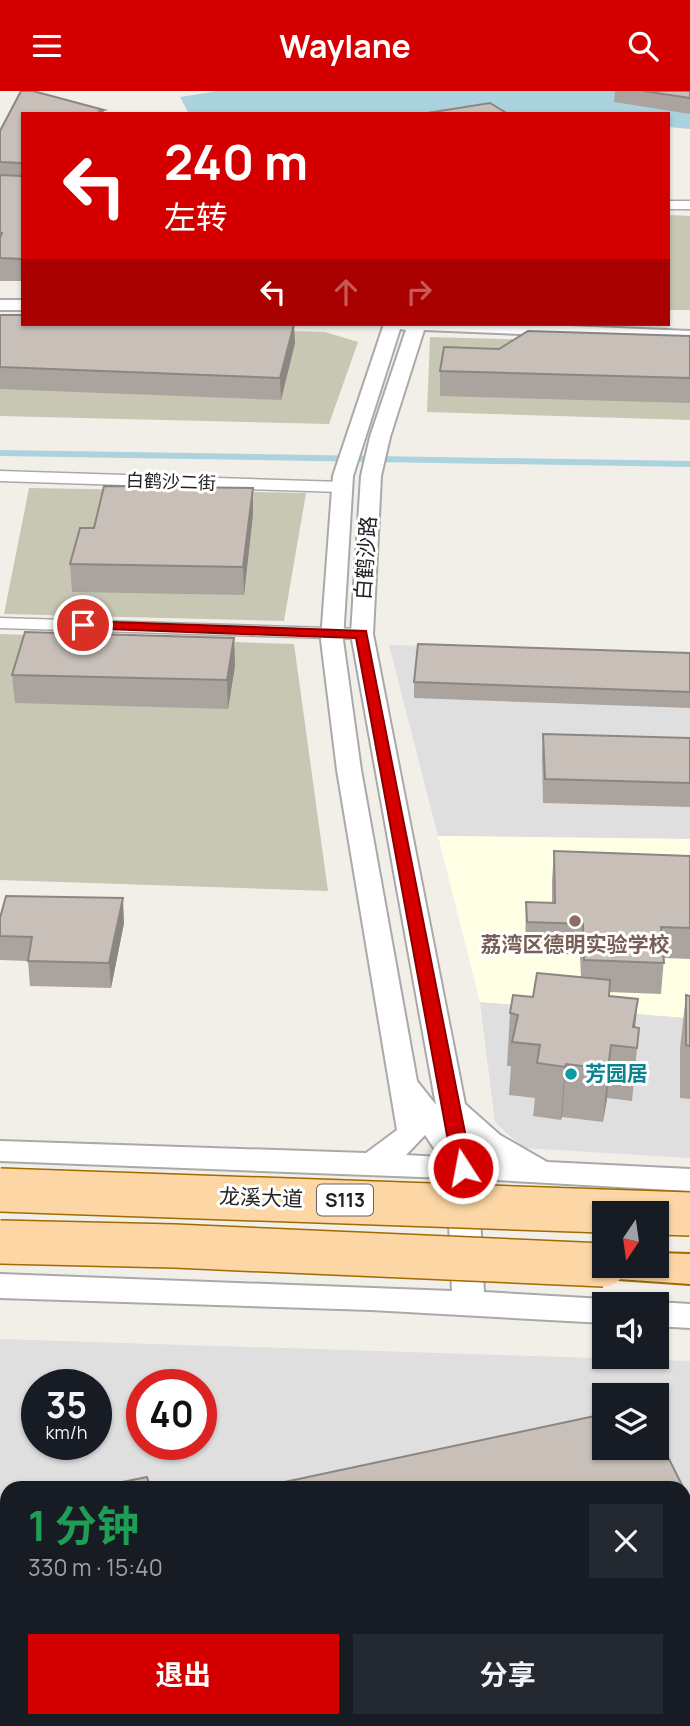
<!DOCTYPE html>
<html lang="zh">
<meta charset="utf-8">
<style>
body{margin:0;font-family:Manrope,"Noto Sans SC",sans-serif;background:#242831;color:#f1f3f6;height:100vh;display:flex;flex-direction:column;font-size:26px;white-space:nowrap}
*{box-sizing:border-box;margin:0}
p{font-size:23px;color:#9ea1a6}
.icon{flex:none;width:38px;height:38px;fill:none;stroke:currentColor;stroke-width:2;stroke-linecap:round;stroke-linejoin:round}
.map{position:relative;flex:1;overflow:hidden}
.drawer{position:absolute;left:0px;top:1390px;width:691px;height:247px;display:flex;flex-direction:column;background:#171b24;border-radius:21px 21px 0 0;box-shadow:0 2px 5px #0004}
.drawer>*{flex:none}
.top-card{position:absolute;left:21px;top:21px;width:649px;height:214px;border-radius:0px;box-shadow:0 2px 5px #0004;background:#d40000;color:#fff;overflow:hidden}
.needle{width:46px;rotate:193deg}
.controls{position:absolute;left:592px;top:1110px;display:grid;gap:14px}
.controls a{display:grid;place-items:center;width:77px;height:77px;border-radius:0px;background:#171b24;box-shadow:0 2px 5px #0004;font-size:35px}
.speed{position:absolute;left:21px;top:1278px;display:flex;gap:14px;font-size:35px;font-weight:700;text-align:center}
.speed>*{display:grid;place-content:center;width:91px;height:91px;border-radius:50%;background:#171b24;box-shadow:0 2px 5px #0004;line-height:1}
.speed small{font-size:18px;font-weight:400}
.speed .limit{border:10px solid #d22;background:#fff;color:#111}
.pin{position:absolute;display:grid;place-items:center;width:60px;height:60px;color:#fff;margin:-30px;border:4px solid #fff;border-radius:50%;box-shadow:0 2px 7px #0007}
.me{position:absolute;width:77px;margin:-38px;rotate:349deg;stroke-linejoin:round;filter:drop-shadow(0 0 5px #0008)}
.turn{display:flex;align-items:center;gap:24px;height:147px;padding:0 28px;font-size:32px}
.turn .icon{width:91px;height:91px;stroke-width:2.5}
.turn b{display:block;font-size:49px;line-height:60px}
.lanes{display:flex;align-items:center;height:66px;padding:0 28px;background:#0003;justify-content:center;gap:35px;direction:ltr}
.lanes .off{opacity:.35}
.round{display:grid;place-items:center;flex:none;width:74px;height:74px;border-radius:0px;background:#242831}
.headline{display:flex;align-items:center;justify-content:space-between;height:119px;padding:0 28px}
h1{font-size:42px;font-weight:700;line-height:52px;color:#1e9e55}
.primary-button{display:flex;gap:14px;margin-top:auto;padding:14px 28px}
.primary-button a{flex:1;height:80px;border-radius:0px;background:#d40000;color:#fff;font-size:28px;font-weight:700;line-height:80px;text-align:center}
.primary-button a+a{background:#242831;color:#f1f3f6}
header{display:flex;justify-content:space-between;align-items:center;height:91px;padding:0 28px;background:#d40000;color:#fff;font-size:32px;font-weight:700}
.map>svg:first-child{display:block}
.residential{fill:#e0dfdf;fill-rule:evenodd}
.education{fill:#ffffe5}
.construction{fill:#c7c7b4}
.water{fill:#aad3df}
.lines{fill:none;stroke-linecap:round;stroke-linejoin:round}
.stream{stroke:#aad3df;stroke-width:6}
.minor-casing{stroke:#a9a9a9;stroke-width:3}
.tertiary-casing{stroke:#a9a9a9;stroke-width:4}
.primary-casing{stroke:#a06b00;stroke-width:4}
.minor{fill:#fff;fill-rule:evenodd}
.tertiary{fill:#fff;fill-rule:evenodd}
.primary{fill:#fcd6a4;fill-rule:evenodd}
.primary-bridge-casing{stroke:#a06b00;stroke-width:46;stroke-linecap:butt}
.primary-bridge{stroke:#fcd6a4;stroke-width:43}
.wall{fill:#aba49e}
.shaded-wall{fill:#8b8681}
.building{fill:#c7bfb8;stroke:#8b8681;stroke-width:2}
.route{fill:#d40000;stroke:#8a0000;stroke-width:2}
.education-dot{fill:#8d6e63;stroke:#fff;stroke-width:2.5}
.culture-dot{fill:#0f9aa8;stroke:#fff;stroke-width:2.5}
.labels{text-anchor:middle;stroke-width:6;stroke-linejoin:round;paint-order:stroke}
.far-street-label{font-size:18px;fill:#222;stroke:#fff}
.shield{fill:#fff;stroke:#646464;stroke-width:2}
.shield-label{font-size:19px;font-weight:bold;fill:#222}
.street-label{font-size:21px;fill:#222;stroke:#fff}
.education-label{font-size:21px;font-weight:bold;fill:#785e54;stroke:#fff}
.culture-label{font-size:21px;font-weight:bold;fill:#0d838f;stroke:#fff;text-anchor:start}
</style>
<header><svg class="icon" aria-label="menu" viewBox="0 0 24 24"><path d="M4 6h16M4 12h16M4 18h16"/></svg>Waylane<svg class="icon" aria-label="search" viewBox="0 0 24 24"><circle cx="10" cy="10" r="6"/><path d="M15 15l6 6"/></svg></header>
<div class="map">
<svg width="690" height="1635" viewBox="0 0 690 1635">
<rect width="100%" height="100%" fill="#f2efe9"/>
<path class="residential" d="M 389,554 L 690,561 L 690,748 L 438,745 Z
M 480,911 L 690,927 L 690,1067 L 523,1057 L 495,1031 Z
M 0,1248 L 690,1270 L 690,1635 L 0,1635 ZM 37,1293 L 96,1293 L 96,1353 L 37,1353 ZM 142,1293 L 201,1293 L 201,1353 L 142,1353 ZM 604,1304 L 656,1304 L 656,1356 L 604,1356 ZM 7,1396 L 684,1396 L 684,1629 L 7,1629 Z"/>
<path class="education" d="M 438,745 L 690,748 L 690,927 L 480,911 Z"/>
<path class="construction" d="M 669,124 L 690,125 L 690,219 L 669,219 Z
M 0,232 L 325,241 L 358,251 L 329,333 L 0,325 Z
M 430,246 L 690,253 L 690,329 L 427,321 Z
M 29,397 L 306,402 L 284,530 L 4,523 Z
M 0,543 L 294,553 L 328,800 L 0,789 Z"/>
<path class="water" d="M 218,0 L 690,0 L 690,38 L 669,36 L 668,23 L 189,23 L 180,6 Z"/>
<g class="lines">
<path class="stream" d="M 0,362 L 690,373"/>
<g class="minor-casing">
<path id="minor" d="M 668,110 L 690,110 L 690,118 L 668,118 Z
M 0,380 L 342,391 L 350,396 L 342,401 L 0,390 Z
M 0,527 L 362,538 L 371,543 L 362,548 L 0,537 Z"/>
</g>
<g class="tertiary-casing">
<path id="tertiary" d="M 0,209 L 23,209 L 23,219 L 0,219 Z
M 384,233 L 521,233 L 690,240 L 690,250 L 424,239 L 390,346 L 381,385 L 373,543 L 465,1013 L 500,1044 L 547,1071 L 690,1078 L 690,1100 L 478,1088 L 484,1201 L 604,1208 L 615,1212 L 604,1213 L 604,1232 L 371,1219 L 0,1207 L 0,1183 L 452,1200 L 447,1087 L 0,1070 L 0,1050 L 366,1062 L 397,1039 L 337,679 L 321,549 L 333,385 ZM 400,238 L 406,239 L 370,346 L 361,385 L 351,543 L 436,1014 L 417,990 L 361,679 L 343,549 L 353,385 ZM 425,1044 L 440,1066 L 406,1064 ZM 472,1053 L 498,1069 L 475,1068 Z
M 656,1211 L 690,1213 L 690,1237 L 656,1235 L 656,1213 L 650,1213 Z"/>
</g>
<g class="primary-casing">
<path id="primary" d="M 656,1162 L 690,1163 L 690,1193 L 618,1188 L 604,1184 L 598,1174 L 604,1164 L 604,1174 L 656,1174 Z"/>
</g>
<use href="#minor" class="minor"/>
<use href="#tertiary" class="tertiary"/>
<use href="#primary" class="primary"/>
<g class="primary-bridge-casing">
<path id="primary-bridge" d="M 0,1099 L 690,1123
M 0,1151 L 174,1155 L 604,1174"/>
</g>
<use href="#primary-bridge" class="primary-bridge"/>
</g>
<path class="wall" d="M 21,0 L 33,0 L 104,19 L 104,22 L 107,23 L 23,23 L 23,190 L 0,190 L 0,40 Z
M 615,0 L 690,0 L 690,23 L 614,11 Z
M 0,224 L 295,252 L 281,309 L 0,298 Z
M 690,245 L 690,312 L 440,305 L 440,280 L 499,258 Z
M 253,423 L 244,504 L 72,501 L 70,473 L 94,437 Z
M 234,547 L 235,575 L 228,618 L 15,612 L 12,584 Z
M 690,562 L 690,617 L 414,607 L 414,591 Z
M 543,643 L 690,647 L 690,716 L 543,712 L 542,666 Z
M 554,760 L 690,765 L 690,868 L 664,867 L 661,903 L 609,901 L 609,905 L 635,937 L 639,937 L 632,1010 L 607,1007 L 603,1031 L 562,1026 L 561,1029 L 533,1025 L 535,1007 L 509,1004 L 511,975 L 507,975 L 510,922 L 533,906 L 581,886 L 580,864 L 525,861 L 526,811 L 552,812 L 552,790 Z
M 0,827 L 124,832 L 111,897 L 30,895 L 28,870 L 0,869 Z
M 686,904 L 690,905 L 690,1008 L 680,1007 L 680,957 Z
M 326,1629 L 684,1629 L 690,1635 L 326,1635 Z"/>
<path class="shaded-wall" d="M 294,233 L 295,252 L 281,309 L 280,287 Z
M 253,397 L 253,423 L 244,504 L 243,476 Z
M 234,547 L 235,575 L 228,618 L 227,589 Z
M 123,807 L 124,832 L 111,897 L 109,872 Z
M 638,908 L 633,956 L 633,936 Z
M 611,954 L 607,1007 L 603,1031 L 608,978 Z
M 566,973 L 562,1026 L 561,1029 L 565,976 Z
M 690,1450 L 690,1482 L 684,1483 L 684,1451 Z
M 7,1467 L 7,1501 L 0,1502 L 0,1468 Z
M 690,1622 L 690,1635 L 636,1635 L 659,1629 L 684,1629 L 684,1623 Z"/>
<path class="building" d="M 21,0 L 33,0 L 104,19 L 100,20 L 107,23 L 23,23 L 23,74 L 21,72 L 0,71 L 0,40 Z
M 643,0 L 690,0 L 690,7 Z
M 490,12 L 508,23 L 421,23 Z
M 23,79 L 23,168 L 0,167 L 0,147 L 2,142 L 0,141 L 0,84 L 21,85 Z
M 0,224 L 23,224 L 23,233 L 294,233 L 280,287 L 0,276 Z
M 528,240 L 690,245 L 690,287 L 440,280 L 444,256 L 499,258 Z
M 104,395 L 253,397 L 243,476 L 70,473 L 80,437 L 94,437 Z
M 25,541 L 234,547 L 227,589 L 12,584 Z
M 418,553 L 690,562 L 690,601 L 414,591 Z
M 543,643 L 690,647 L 690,692 L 545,688 Z
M 554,760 L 690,765 L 690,837 L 661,836 L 664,872 L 584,869 L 583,833 L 527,831 L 526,811 L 555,812 Z
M 6,805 L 123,807 L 109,872 L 28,870 L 32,846 L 0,845 L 0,827 Z
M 537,882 L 610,889 L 609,905 L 638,908 L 633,936 L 639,937 L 637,957 L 611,954 L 608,978 L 566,973 L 565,976 L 537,972 L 540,954 L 512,951 L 518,924 L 510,922 L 513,904 L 533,906 Z
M 686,904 L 690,905 L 690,955 L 686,954 Z
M 604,1323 L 604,1356 L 656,1356 L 656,1342 L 683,1396 L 276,1396 L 275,1393 Z
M 147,1386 L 150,1396 L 98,1396 Z
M 684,1399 L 690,1411 L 690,1450 L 684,1451 Z
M 7,1416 L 7,1467 L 0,1468 L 0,1417 Z
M 690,1527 L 690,1622 L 684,1623 L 684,1529 Z
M 331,1629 L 659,1629 L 636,1635 L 332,1635 Z"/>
<path class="route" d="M 83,530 L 366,540 L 472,1077 L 469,1081 L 456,1081 L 453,1077 L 356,547 L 78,537 L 76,534 Z"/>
<circle class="education-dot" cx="575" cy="830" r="7"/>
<circle class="culture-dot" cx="571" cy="983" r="7"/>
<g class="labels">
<g class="far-street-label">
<text transform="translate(171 391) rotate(2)" y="6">白鹤沙二街</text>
</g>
<rect class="shield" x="317" y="1093.5" width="56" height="31" rx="5"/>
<g class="shield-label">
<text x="345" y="1116">S113</text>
</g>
<g class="street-label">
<text transform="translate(366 467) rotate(-86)" y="7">白鹤沙路</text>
<text transform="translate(261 1107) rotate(2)" y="7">龙溪大道</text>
</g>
<g class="education-label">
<text x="575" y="861">荔湾区德明实验学校</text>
</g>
<g class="culture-label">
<text x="585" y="990">芳园居</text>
</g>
</g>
</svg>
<div class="controls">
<a><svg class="needle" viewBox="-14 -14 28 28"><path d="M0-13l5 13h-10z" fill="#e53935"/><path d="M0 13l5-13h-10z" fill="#9ea1a6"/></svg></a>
<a><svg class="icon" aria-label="sound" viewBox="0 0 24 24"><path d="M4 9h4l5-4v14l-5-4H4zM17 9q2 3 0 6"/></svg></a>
<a><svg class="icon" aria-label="layers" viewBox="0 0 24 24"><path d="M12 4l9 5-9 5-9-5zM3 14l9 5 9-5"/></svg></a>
</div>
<div class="speed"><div>35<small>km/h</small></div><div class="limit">40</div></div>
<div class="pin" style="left:83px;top:534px;background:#d93025"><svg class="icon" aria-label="arrive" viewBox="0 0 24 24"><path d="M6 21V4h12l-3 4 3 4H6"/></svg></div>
<svg class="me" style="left:463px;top:1077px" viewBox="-20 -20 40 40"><circle r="17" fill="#d40000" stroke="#fff" stroke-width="3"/><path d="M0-11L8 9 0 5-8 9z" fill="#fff"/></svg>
<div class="top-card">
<div class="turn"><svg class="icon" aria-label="left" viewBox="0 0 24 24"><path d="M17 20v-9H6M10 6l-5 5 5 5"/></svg><div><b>240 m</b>左转</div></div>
<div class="lanes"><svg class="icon" aria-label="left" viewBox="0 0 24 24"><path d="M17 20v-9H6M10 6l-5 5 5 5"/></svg><svg class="icon off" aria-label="ahead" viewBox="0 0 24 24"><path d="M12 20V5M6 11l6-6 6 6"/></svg><svg class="icon off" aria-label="right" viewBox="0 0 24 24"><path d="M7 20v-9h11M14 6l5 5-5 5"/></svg></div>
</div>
<section class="drawer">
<div class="headline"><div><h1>1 分钟</h1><p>330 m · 15:40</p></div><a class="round"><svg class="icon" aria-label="close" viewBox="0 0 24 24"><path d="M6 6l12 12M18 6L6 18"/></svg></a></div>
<div class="primary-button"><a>退出</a><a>分享</a></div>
</section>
</div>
